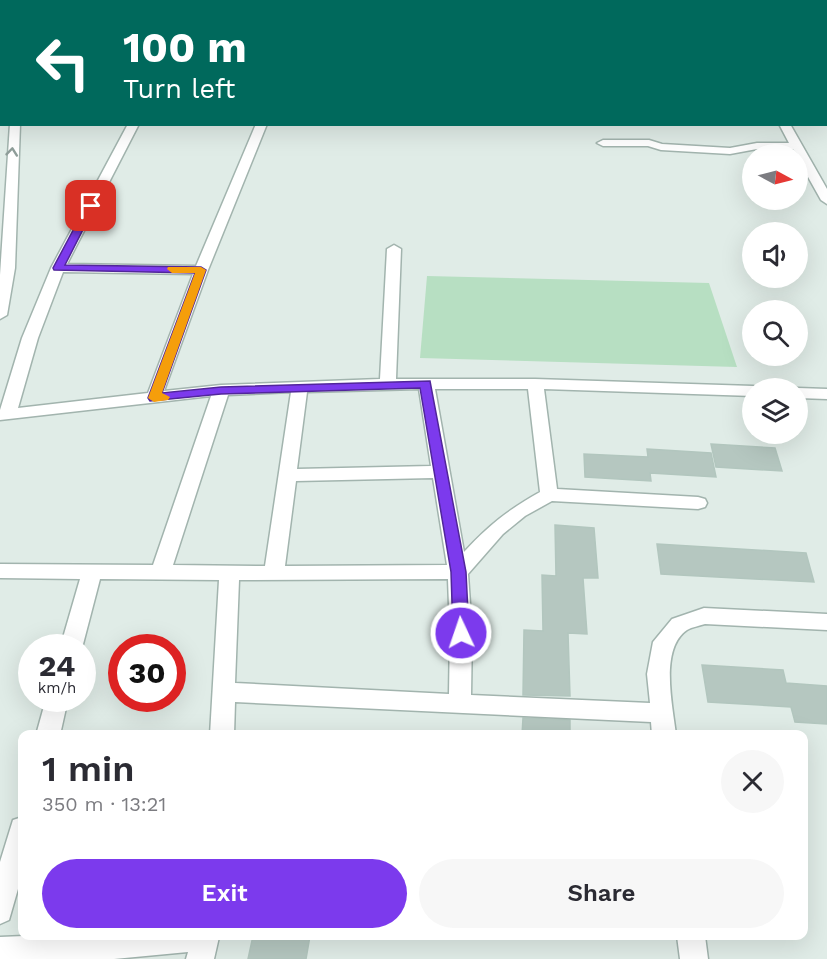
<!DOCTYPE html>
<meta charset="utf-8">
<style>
body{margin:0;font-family:"Work Sans",sans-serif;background:#f7f7f7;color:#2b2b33;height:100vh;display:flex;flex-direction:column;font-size:22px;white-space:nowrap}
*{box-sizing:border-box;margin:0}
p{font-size:20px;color:#7c7c81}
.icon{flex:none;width:33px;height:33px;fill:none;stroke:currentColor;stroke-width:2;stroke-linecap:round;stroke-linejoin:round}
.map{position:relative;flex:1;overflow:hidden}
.panel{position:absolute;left:18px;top:730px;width:790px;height:210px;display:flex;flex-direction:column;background:#fff;border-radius:12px;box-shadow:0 6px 24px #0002}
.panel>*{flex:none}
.top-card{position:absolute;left:0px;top:0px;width:828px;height:126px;box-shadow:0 6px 24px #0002;background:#00695c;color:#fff;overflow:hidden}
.needle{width:39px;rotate:97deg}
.controls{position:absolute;left:742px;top:144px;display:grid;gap:12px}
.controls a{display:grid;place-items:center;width:66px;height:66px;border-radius:50%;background:#fff;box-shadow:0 6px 24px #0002;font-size:30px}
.speed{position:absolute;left:18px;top:634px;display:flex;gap:12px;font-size:30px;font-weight:700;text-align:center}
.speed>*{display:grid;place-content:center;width:78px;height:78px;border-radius:50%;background:#fff;box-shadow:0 6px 24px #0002;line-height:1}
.speed small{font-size:15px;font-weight:400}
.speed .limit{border:9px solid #d22;background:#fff;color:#111}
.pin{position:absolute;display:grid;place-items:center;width:51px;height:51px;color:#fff;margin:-26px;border-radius:12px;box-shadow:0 3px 9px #0006}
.me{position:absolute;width:66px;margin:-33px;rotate:357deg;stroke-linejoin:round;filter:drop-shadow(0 0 4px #0008)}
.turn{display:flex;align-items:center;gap:21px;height:126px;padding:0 24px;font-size:27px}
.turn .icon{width:78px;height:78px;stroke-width:2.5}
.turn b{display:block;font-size:42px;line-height:51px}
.round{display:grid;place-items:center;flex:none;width:63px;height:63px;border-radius:32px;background:#f7f7f7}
.overview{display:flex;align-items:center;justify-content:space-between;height:102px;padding:0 24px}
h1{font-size:36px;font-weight:600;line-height:45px}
.button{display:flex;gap:12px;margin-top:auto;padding:12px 24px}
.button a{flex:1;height:69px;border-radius:36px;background:#7c3aed;color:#fff;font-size:24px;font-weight:600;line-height:69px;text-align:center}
.button a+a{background:#f7f7f7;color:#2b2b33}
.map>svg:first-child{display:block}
.green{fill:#b7dfc2}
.building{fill:#b5c7c0;stroke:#b2c6be;stroke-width:1.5}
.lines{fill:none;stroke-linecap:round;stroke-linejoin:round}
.street-casing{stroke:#a2b4ae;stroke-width:3}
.street{fill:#fff;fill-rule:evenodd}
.oneway{stroke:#8f9e9a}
.route{fill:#7c3aed;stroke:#51269a;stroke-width:1.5}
.slow{fill:#f59e0b}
</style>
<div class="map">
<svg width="827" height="959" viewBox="0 0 827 959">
<rect width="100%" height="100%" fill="#e0ece7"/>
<path class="green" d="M 427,276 L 709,283 L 737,367 L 420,358 Z"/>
<path class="building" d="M 711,444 L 775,448 L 782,471 L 716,467 Z
M 647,449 L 711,453 L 716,477 L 650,473 L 651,481 L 585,477 L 584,454 L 648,457 Z
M 555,525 L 594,528 L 598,578 L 583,578 L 587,634 L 568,633 L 570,696 L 523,695 L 524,630 L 543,631 L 542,575 L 556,576 Z
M 657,544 L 806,553 L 814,582 L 661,574 Z
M 702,665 L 783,670 L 786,683 L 827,686 L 827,724 L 795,722 L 791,707 L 708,702 Z
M 523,718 L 570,720 L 570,735 L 522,735 Z
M 253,936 L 310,936 L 306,959 L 248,959 Z"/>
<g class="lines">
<g class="street-casing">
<path id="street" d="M 107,0 L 116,0 L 106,2 Z
M 143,0 L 152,0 L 142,2 Z
M 204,0 L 212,0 L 203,2 Z
M 254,0 L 262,0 L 253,2 Z
M 300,0 L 308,0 L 299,2 Z
M 404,0 L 412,0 L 412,2 L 404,2 Z
M 460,0 L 468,0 L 468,2 L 460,2 Z
M 0,65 L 2,65 L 2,71 L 0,71 Z
M 0,92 L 2,92 L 0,99 Z
M 826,109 L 827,109 L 827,115 L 826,115 Z
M 10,124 L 20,124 L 15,268 L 7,315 L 0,319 L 0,275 Z
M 128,124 L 139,124 L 67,264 L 196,266 L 256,124 L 267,124 L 208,270 L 164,391 L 221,385 L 380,379 L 387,249 L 394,245 L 401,249 L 396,379 L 535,379 L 753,386 L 759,388 L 753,388 L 753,396 L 544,389 L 557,489 L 698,497 L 705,499 L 707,503 L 705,507 L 698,509 L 552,501 L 525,516 L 503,534 L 468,574 L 472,633 L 471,695 L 650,703 L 647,674 L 653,642 L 672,619 L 704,608 L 827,614 L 827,630 L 705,624 C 699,626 692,627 687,630 C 659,649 673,707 676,735 L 652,735 L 651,722 L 235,702 L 234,735 L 210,735 L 219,580 L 100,579 L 82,648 L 60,648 L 80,579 L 0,578 L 0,564 L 153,565 L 211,396 L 0,420 L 0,410 L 22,338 L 51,268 ZM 63,272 L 193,274 L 148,393 L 18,408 L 38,338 ZM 419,389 L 431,466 L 297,469 L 307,392 ZM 435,389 L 528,389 L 540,492 C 508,510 489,525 464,552 ZM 291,392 L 265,566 L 173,565 L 228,395 ZM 433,478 L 447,565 L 285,566 L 296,481 ZM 448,579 L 450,633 L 449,694 L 235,683 L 239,580 Z
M 779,124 L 790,124 L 827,189 L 827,204 L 821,200 L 798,159 L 798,154 L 793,149 L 757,149 L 730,154 L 661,150 L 648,146 L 603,146 L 597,143 L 603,140 L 649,140 L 662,144 L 730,148 L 757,143 L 789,143 Z
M 797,388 L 798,388 L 827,389 L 827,399 L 798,398 Z
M 46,699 L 68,699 L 60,735 L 36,735 Z
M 22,817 L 22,875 L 9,920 L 0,924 L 0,862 L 13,820 Z
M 24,936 L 219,936 L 219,937 L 214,959 L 186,959 L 188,952 L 114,959 L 0,959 L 0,937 Z
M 677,936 L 705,936 L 708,959 L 680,959 Z"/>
</g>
<use href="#street" class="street"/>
</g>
<defs><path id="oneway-chevron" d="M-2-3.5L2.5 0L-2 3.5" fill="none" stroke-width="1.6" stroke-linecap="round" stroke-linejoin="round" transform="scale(1.5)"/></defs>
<use class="oneway" href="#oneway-chevron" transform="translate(12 152) rotate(-84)"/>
<path class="route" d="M 87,204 L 95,206 L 65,265 L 201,267 L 206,270 L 162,393 L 221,387 L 430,381 L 466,572 L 469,633 L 467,638 L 461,639 L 456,638 L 453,633 L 451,572 L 420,388 L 221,394 L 150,401 L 148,398 L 195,273 L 54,270 L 53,268 Z"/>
<path class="slow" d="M 168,267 L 201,267 L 206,270 L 162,393 L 170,397 L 168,400 L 154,402 L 148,398 L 195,273 L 172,273 L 167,269 Z"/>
</svg>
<div class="controls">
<a><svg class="needle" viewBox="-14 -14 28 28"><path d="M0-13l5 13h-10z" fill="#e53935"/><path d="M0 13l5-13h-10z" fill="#7c7c81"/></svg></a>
<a><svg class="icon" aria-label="sound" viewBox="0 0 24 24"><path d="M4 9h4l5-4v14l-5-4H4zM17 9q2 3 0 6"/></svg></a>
<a><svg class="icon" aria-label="search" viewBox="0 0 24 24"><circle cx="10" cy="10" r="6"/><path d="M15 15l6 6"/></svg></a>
<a><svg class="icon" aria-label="layers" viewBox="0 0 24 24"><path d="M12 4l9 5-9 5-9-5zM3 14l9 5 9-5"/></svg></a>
</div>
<div class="speed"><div>24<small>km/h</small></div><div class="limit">30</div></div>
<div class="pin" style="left:91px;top:206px;background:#d93025"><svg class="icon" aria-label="arrive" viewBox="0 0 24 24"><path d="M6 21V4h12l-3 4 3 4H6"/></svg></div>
<svg class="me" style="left:461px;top:633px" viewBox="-20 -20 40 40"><circle r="17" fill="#7c3aed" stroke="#fff" stroke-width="3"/><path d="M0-11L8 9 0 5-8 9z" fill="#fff"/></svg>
<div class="top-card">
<div class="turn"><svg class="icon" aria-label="left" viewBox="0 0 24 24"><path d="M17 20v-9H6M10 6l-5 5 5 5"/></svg><div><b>100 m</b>Turn left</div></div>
</div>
<section class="panel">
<div class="overview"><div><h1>1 min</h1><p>350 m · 13:21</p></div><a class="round"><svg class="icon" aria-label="close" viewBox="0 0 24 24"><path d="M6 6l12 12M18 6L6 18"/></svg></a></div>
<div class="button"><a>Exit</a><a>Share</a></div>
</section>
</div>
